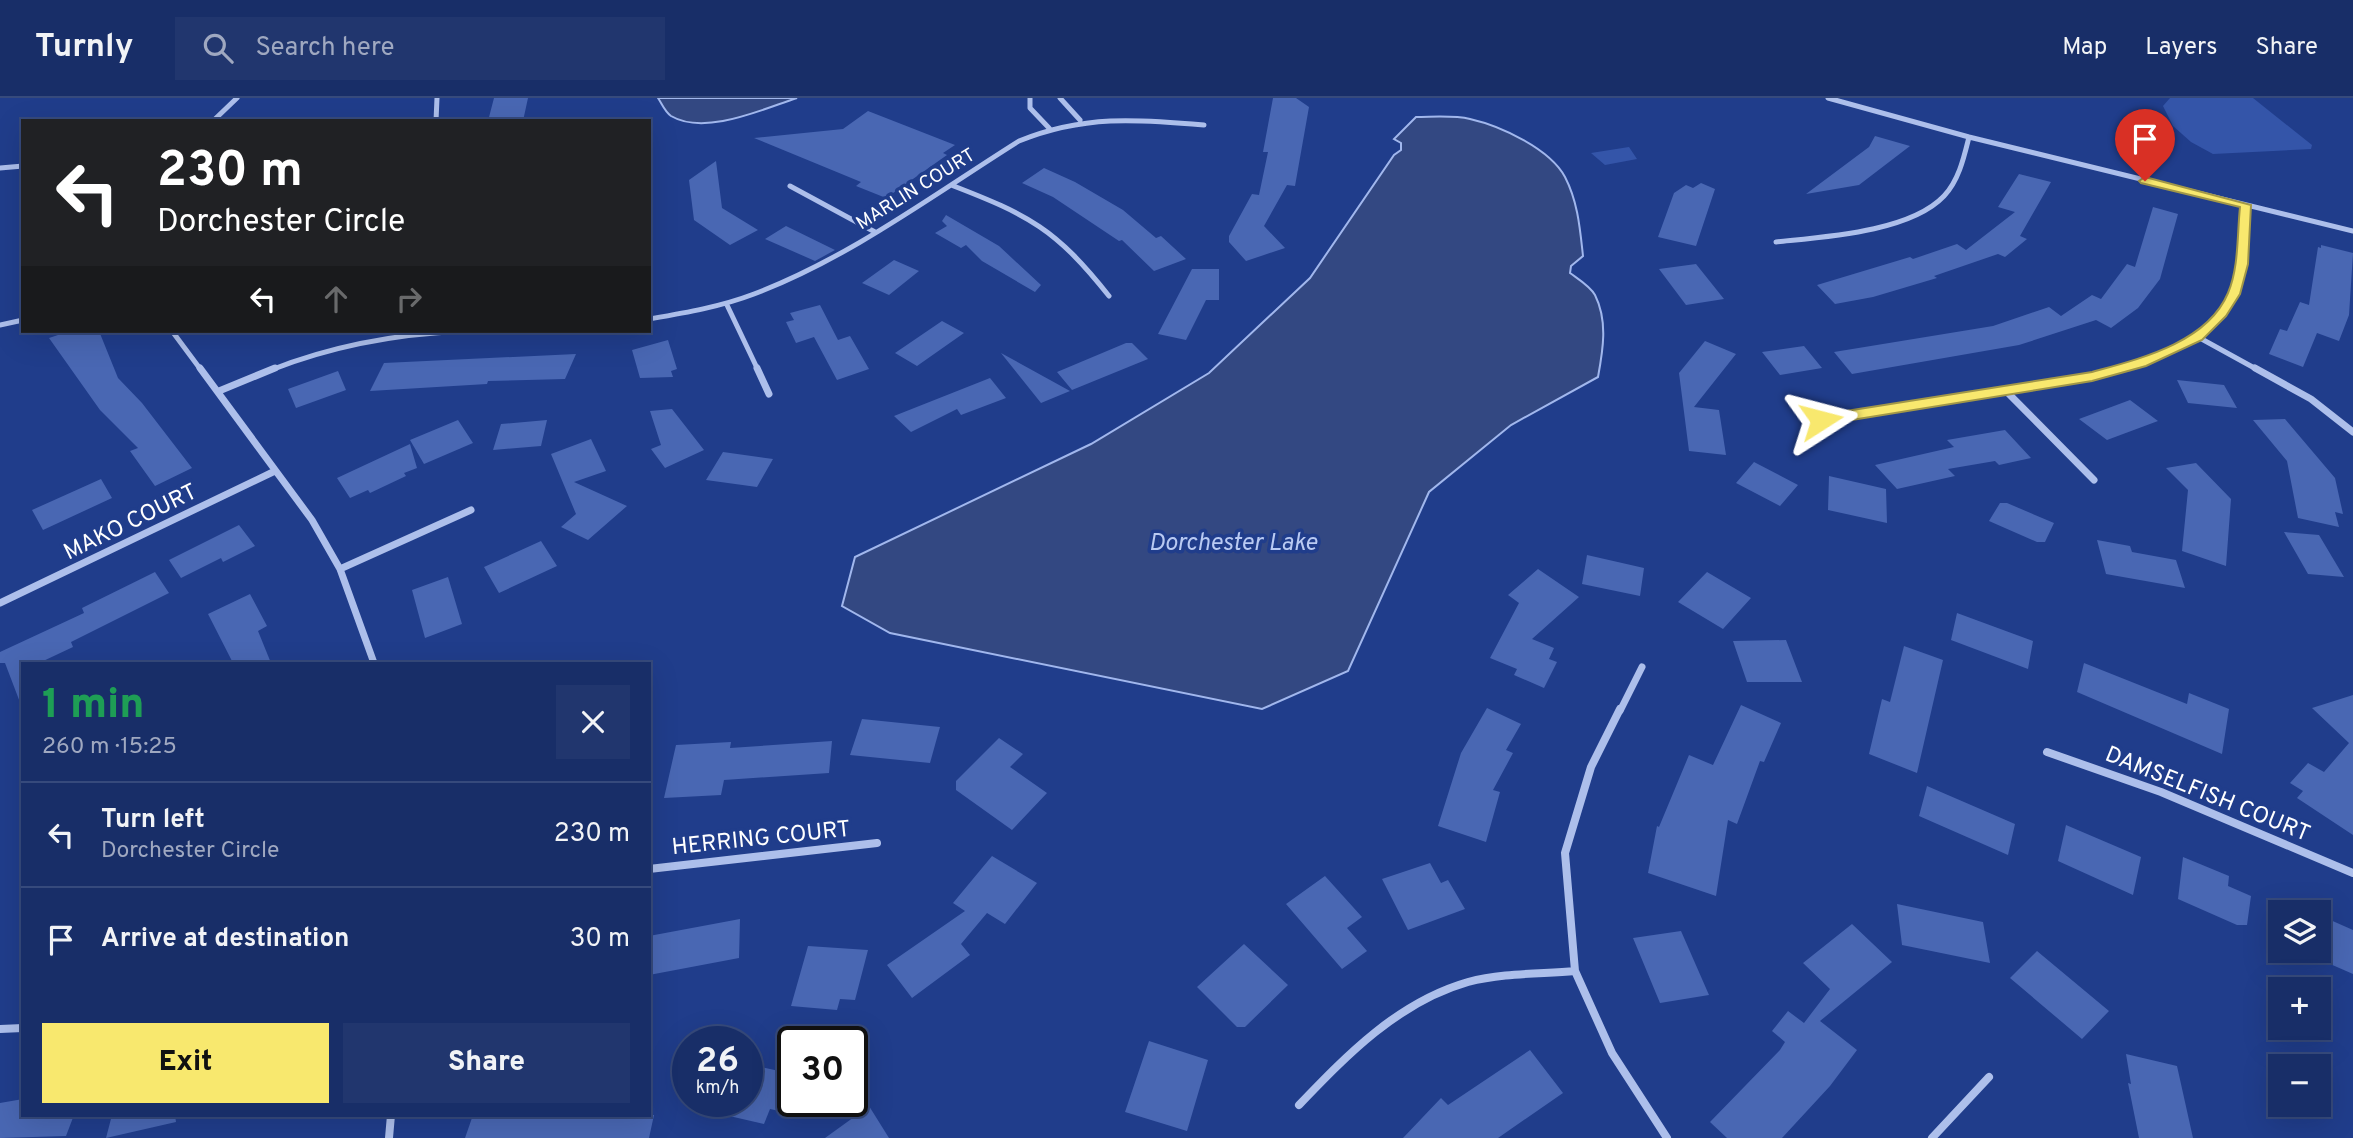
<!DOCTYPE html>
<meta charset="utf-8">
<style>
body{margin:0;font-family:Overpass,sans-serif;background:#21366e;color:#f1f3f6;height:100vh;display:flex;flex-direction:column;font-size:26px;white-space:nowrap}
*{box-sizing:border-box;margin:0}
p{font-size:23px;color:#9fa8c0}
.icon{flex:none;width:38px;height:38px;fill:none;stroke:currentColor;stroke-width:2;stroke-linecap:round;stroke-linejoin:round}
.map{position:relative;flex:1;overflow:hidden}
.drawer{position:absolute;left:21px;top:564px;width:630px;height:455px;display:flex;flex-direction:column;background:#182e68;border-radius:0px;box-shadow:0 7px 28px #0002,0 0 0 2px #364a7c}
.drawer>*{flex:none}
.hud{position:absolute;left:21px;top:21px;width:630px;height:214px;border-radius:0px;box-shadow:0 7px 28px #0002,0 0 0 2px #364a7c;background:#202124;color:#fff;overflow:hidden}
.controls{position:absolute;left:2268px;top:802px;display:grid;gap:14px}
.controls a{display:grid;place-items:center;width:63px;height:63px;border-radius:0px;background:#182e68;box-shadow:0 7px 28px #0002,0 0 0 2px #364a7c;font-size:35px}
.speed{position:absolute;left:672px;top:928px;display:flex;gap:14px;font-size:35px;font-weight:700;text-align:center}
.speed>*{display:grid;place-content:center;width:91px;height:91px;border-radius:50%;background:#182e68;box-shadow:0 7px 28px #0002,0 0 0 2px #364a7c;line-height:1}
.speed small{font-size:18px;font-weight:400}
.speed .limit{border:4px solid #111;border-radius:10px;background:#fff;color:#111}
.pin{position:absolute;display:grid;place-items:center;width:60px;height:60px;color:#fff;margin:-72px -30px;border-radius:50% 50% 50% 0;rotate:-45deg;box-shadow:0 0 7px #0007}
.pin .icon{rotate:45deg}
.me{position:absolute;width:77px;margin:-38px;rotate:81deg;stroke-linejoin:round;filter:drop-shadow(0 0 5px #0008)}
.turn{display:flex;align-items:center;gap:24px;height:147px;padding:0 21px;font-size:32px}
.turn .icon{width:91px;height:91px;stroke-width:2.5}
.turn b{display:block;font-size:49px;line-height:60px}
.lanes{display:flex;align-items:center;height:66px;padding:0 21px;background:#0003;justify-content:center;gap:35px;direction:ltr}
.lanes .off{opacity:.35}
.round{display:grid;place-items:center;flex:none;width:74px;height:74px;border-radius:0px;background:#21366e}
.headline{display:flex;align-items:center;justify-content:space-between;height:119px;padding:0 21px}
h1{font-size:42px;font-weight:800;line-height:52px;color:#1e9e55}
.primary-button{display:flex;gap:14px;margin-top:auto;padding:14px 21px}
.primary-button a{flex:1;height:80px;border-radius:0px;background:#f8e86e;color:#111;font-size:28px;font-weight:800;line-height:80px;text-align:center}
.primary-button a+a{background:#21366e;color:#f1f3f6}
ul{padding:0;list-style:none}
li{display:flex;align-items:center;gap:21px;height:105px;padding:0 21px;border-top:2px solid #364a7c}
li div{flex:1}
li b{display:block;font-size:26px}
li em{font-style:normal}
header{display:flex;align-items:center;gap:42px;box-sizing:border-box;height:98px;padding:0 35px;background:#182e68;border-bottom:2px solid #364a7c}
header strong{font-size:33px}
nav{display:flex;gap:38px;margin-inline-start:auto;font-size:24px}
.search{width:490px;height:63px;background:#21366e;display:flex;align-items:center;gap:18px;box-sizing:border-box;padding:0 24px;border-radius:0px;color:#9fa8c0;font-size:26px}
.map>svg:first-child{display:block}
.green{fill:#3455a9}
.water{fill:#334882;stroke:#a1b7ed;stroke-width:2}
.building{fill:#4967b3}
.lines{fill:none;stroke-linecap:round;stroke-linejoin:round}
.minor-far2{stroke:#adbfeb;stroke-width:5}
.minor-far1{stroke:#adbfeb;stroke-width:7}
.minor{stroke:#adbfeb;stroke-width:8}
.route{fill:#f8e86e;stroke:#a19748;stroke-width:2}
.labels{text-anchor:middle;stroke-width:7;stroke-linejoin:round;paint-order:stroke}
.far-street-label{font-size:19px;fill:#fff;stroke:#203d8b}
.street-label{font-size:23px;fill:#fff;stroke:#203d8b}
.water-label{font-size:24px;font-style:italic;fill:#b9caf2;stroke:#203d8b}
</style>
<header>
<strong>Turnly</strong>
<div class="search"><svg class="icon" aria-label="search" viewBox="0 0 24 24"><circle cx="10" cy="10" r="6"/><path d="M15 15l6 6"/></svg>Search here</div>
<nav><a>Map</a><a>Layers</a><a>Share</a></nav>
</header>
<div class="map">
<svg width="2353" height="1040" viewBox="0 0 2353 1040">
<rect width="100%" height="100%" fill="#203d8b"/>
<path class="green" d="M 2170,0 L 2253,0 L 2312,47 L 2311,51 L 2213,56 L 2191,44 L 2173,28 L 2163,8 Z
M 1629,49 L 1637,61 L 1605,67 L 1591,55 Z"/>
<path class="water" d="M 658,0 L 797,0 C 763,11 705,38 671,18 C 665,14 662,6 658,0 Z
M 1416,19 C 1433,19 1453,17 1470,21 C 1501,28 1550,51 1565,79 C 1578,104 1580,131 1583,158 L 1571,168 L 1570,175 C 1578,181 1590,188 1595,197 C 1608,223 1603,252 1598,279 L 1511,327 L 1429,394 L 1348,573 L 1262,611 L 890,535 L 842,508 L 855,459 L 1091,346 L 1209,275 L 1310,180 L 1394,57 L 1401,52 L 1401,45 L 1394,41 Z"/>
<path class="building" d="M 494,0 L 528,0 L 523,23 L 488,23 Z
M 1273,0 L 1296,0 L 1309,9 L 1295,88 L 1287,87 L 1264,128 L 1285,150 L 1246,163 L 1229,144 L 1229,138 L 1252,96 L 1259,97 L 1268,54 L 1263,54 Z
M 868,13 L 955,47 L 943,55 L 947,57 L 886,100 L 856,88 L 861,84 L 754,40 L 843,31 Z
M 1875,38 L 1910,48 L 1859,87 L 1806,96 L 1869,49 Z
M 716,63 L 722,110 L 758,132 L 730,147 L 694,122 L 689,82 Z
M 1044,70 L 1075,84 L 1123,112 L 1156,140 L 1161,138 L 1186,161 L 1154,173 L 1122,142 L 1119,143 L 1053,99 L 1022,85 Z
M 2019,76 L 2051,84 L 2020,138 L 2027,141 L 2005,159 L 1998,156 L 1934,178 L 1937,180 L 1873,199 L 1835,206 L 1817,187 L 1910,159 L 1913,161 L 1957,146 L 1966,152 L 2015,114 L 1998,109 Z
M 1701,85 L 1715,91 L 1696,148 L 1658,139 L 1674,95 L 1686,87 L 1693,90 Z
M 2153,109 L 2178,116 L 2160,181 L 2138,210 L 2111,230 L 2096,222 L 2019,247 L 1852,276 L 1834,254 L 1993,228 L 2049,209 L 2061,218 L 2092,197 L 2101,201 L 2127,166 L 2135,169 Z
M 946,117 L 999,148 L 1041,187 L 1035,194 L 982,163 L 966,147 L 961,150 L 935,135 L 947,128 L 942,123 Z
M 786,128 L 835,152 L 815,163 L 765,141 Z
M 2321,147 L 2353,155 L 2349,217 L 2339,243 L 2317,235 L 2303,269 L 2269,256 L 2280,231 L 2287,233 L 2300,204 L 2309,207 L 2318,149 L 2321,150 Z
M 894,162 L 919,173 L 889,197 L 862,185 Z
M 1696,166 L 1724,201 L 1686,207 L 1659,171 Z
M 1192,171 L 1219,171 L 1219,202 L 1206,202 L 1186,242 L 1158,236 Z
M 820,207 L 838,242 L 850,238 L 869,271 L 837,282 L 814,239 L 796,245 L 786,224 L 794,222 L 790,215 Z
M 942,223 L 964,235 L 917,268 L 895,255 Z
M 70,233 L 99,233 L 118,280 L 142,305 L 192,370 L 155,388 L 130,353 L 138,350 L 100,312 L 49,240 Z
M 668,242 L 677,271 L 671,273 L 673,279 L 640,280 L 632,252 Z
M 1705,243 L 1736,256 L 1694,309 L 1719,312 L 1726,357 L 1689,353 L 1679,275 Z
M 1126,245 L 1132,245 L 1148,261 L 1072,292 L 1057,274 Z
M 1804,248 L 1822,270 L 1780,277 L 1762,254 Z
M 1001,255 L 1070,293 L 1041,305 Z
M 576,256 L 565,281 L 488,283 L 487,286 L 370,293 L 384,265 Z
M 338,273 L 346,292 L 296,310 L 288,291 Z
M 990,280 L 1006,300 L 961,317 L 957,311 L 911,334 L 894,318 Z
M 2177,282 L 2224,287 L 2237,310 L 2188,305 Z
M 2130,302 L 2158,323 L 2107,342 L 2079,321 Z
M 672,311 L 704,352 L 665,370 L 651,351 L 661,347 L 650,313 Z
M 2285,321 L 2335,380 L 2343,416 L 2335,414 L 2339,429 L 2298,420 L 2287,363 L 2253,322 Z
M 458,322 L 473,345 L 424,366 L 410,342 Z
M 547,322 L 541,348 L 493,352 L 501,326 Z
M 2005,332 L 2031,360 L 1999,367 L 1995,363 L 1948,371 L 1955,378 L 1897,391 L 1875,367 L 1954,349 L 1947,342 Z
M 591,341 L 606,373 L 574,384 L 627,408 L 588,442 L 561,429 L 576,416 L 551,356 Z
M 410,346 L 417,370 L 404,375 L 406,378 L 370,395 L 368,392 L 350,400 L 337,380 Z
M 723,354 L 773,361 L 757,389 L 706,382 Z
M 1754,364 L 1798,387 L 1780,408 L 1736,385 Z
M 2196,365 L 2231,401 L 2226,468 L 2182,453 L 2188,392 L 2166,370 Z
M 1829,378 L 1886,391 L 1887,425 L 1828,412 Z
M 101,381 L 112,400 L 43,432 L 32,412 Z
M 2000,405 L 2007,405 L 2054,425 L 2045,444 L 2037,444 L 1989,423 Z
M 239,427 L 255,448 L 223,464 L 221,460 L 181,480 L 169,462 Z
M 2284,434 L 2319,437 L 2344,479 L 2308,476 Z
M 2097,442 L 2130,448 L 2132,454 L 2176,462 L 2185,490 L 2106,476 Z
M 541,443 L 557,468 L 499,495 L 484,469 Z
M 1587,457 L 1644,470 L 1640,498 L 1582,486 Z
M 1538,471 L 1579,499 L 1532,541 L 1554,550 L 1549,561 L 1557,564 L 1544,590 L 1514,577 L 1517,571 L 1490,560 L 1519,505 L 1508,497 Z
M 155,474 L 169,495 L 71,544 L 73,549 L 39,565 L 23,565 L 21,607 L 5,565 L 0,565 L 0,554 L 84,515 L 82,510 Z
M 1707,474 L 1751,500 L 1723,531 L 1678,504 Z
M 448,479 L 462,526 L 425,540 L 412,492 Z
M 250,496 L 267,528 L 258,533 L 271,565 L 233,565 L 208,516 Z
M 1957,515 L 2033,543 L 2028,571 L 1951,542 Z
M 1786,542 L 1802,584 L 1747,584 L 1733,543 Z
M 1904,548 L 1943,562 L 1917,675 L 1869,656 L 1882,601 L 1890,604 Z
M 2084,565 L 2187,606 L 2189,595 L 2229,611 L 2222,656 L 2077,594 Z
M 2353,597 L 2353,737 L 2297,700 L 2303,693 L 2290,685 L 2308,665 L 2324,674 L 2349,645 L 2312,610 Z
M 1741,607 L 1781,625 L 1764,664 L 1760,663 L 1737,726 L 1728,722 L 1716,798 L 1648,775 L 1657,728 L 1659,729 L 1689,657 L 1713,667 Z
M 1487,610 L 1521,626 L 1506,652 L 1513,655 L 1493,692 L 1500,694 L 1486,744 L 1438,728 L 1461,655 Z
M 862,621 L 940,629 L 930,665 L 850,657 Z
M 999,640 L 1023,656 L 1010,669 L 1047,695 L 1012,732 L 956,692 L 956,683 Z
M 832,643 L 829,675 L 724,682 L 721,697 L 664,700 L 676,647 L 731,644 L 730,650 Z
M 1927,688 L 2015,726 L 2008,757 L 1919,718 Z
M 2066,727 L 2141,759 L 2133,797 L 2058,763 Z
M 992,758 L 1037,785 L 1005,826 L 987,815 L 961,846 L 970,857 L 912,900 L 887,867 L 965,813 L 953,805 Z
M 2183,759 L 2229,778 L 2228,788 L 2251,798 L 2247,827 L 2237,827 L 2178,801 Z
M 1430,765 L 1441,785 L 1448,782 L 1465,811 L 1408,832 L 1382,781 Z
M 1325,778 L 1362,819 L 1347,830 L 1367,853 L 1342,871 L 1286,806 Z
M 1897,806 L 1983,824 L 1990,865 L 1902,847 Z
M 2319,817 L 2353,832 L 2353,876 L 2298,852 L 2319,852 Z
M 740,821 L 739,860 L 649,877 L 649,838 Z
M 1852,826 L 1892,864 L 1820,923 L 1857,952 L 1830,988 L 1782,1040 L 1727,1040 L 1710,1024 L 1780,952 L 1785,944 L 1772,933 L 1788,913 L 1804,925 L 1830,891 L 1803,865 Z
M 1681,833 L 1709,897 L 1660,905 L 1633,840 Z
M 1244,846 L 1288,887 L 1245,929 L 1237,929 L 1197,889 Z
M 808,848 L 868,852 L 855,902 L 840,901 L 837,912 L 791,908 Z
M 2037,853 L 2109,913 L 2082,941 L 2010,880 Z
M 1149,943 L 1208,962 L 1187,1033 L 1125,1014 Z
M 1530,952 L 1563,995 L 1498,1040 L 1403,1040 L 1441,1000 L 1448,1007 Z
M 2126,956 L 2177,968 L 2193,1040 L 2139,1040 L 2128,985 L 2131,986 Z
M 747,966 L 793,976 L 793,1016 L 770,1011 L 764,1026 L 699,1011 L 700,1003 L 747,1003 Z
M 23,1001 L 23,1017 L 74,1017 L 66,1038 L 0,1040 L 0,1005 Z
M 869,1008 L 889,1040 L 825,1040 L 861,1014 Z
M 112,1017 L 175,1017 L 176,1024 L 106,1040 Z
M 473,1017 L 654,1017 L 649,1040 L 465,1040 Z"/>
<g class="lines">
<path class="minor-far2" d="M 1030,0 L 1030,10 L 1049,30
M 1060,0 L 1080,22
M 1828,0 L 1969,39 L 2353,133
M 213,23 L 237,0
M 436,23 L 437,0
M 0,70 L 23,68
M 951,87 C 1029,117 1056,131 1109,198
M 790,88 L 875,134
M 1776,144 C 1824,139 1910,134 1944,98 C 1959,82 1964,59 1969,39
M 727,207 L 758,272
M 649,221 C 684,215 720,209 754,196 C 849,160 933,97 1019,43 C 1083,17 1137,21 1204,27
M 0,227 L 23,222
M 172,233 L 201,272
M 2198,239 L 2258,272
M 271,272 C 334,247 396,236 464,233
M 2117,272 C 2165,259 2218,239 2237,188 C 2246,163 2244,133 2246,107"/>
<path class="minor-far1" d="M 200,270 L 312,422 L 340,471 L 374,565
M 757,270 L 769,296
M 2255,270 L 2311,301 L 2353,334
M 219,293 L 275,270
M 2006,293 L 2094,382
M 1821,322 L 2093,278 L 2123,270
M 340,471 L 471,412
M 0,505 L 275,373
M 1620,613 L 1642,569"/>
<path class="minor" d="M 1620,611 L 1591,669 L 1565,755 L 1575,873 L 1612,955 L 1667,1040
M 2047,654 L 2161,694 L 2353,775
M 649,771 L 877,745
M 0,931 L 23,930
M 1299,1007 C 1347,957 1398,904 1468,884 C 1502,875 1539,876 1575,873
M 389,1040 L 391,1017
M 1932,1040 L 1989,979"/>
</g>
<path class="route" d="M 2145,79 L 2251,107 L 2248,166 L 2240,196 L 2226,218 L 2202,242 L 2146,268 L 2092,283 L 1821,327 L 1816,326 L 1814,322 L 1821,317 L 2092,274 C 2139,261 2207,245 2228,195 C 2239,169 2237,137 2240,109 L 2141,85 L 2139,83 Z"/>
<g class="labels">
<g class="far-street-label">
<text transform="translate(915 90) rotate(-32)" y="7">MARLIN COURT</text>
</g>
<g class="street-label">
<text transform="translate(130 423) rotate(-26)" y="8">MAKO COURT</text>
<text transform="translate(2208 695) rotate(22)" y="8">DAMSELFISH COURT</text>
<text transform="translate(761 739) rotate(-6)" y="8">HERRING COURT</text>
</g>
<g class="water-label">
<text x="1233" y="452">Dorchester Lake</text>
</g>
</g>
</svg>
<div class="controls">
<a><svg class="icon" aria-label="layers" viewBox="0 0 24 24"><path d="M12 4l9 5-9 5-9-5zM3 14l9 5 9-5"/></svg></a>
<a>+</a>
<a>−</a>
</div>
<div class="speed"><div>26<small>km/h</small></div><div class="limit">30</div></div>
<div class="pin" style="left:2145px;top:83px;background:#d93025"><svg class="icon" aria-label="arrive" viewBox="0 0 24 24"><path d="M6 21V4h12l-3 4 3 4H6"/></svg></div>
<svg class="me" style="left:1821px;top:322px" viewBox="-20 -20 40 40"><path d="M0-17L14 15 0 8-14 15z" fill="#f8e86e" stroke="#fff" stroke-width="4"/></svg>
<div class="hud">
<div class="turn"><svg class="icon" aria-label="left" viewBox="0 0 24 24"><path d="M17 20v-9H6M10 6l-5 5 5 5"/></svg><div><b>230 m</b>Dorchester Circle</div></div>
<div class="lanes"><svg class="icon" aria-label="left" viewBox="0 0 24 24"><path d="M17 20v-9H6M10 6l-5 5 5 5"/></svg><svg class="icon off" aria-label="ahead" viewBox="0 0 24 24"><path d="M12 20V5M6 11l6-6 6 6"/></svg><svg class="icon off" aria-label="right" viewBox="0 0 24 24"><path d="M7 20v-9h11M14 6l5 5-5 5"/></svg></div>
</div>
<section class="drawer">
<div class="headline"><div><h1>1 min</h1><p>260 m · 15:25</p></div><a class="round"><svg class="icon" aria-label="close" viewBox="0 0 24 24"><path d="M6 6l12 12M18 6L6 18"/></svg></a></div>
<ul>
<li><svg class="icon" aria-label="left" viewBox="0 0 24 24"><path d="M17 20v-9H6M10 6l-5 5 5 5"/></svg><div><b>Turn left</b><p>Dorchester Circle</p></div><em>230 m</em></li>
<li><svg class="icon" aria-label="arrive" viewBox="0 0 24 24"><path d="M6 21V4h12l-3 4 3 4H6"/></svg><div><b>Arrive at destination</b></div><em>30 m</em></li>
</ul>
<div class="primary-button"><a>Exit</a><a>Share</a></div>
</section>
</div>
